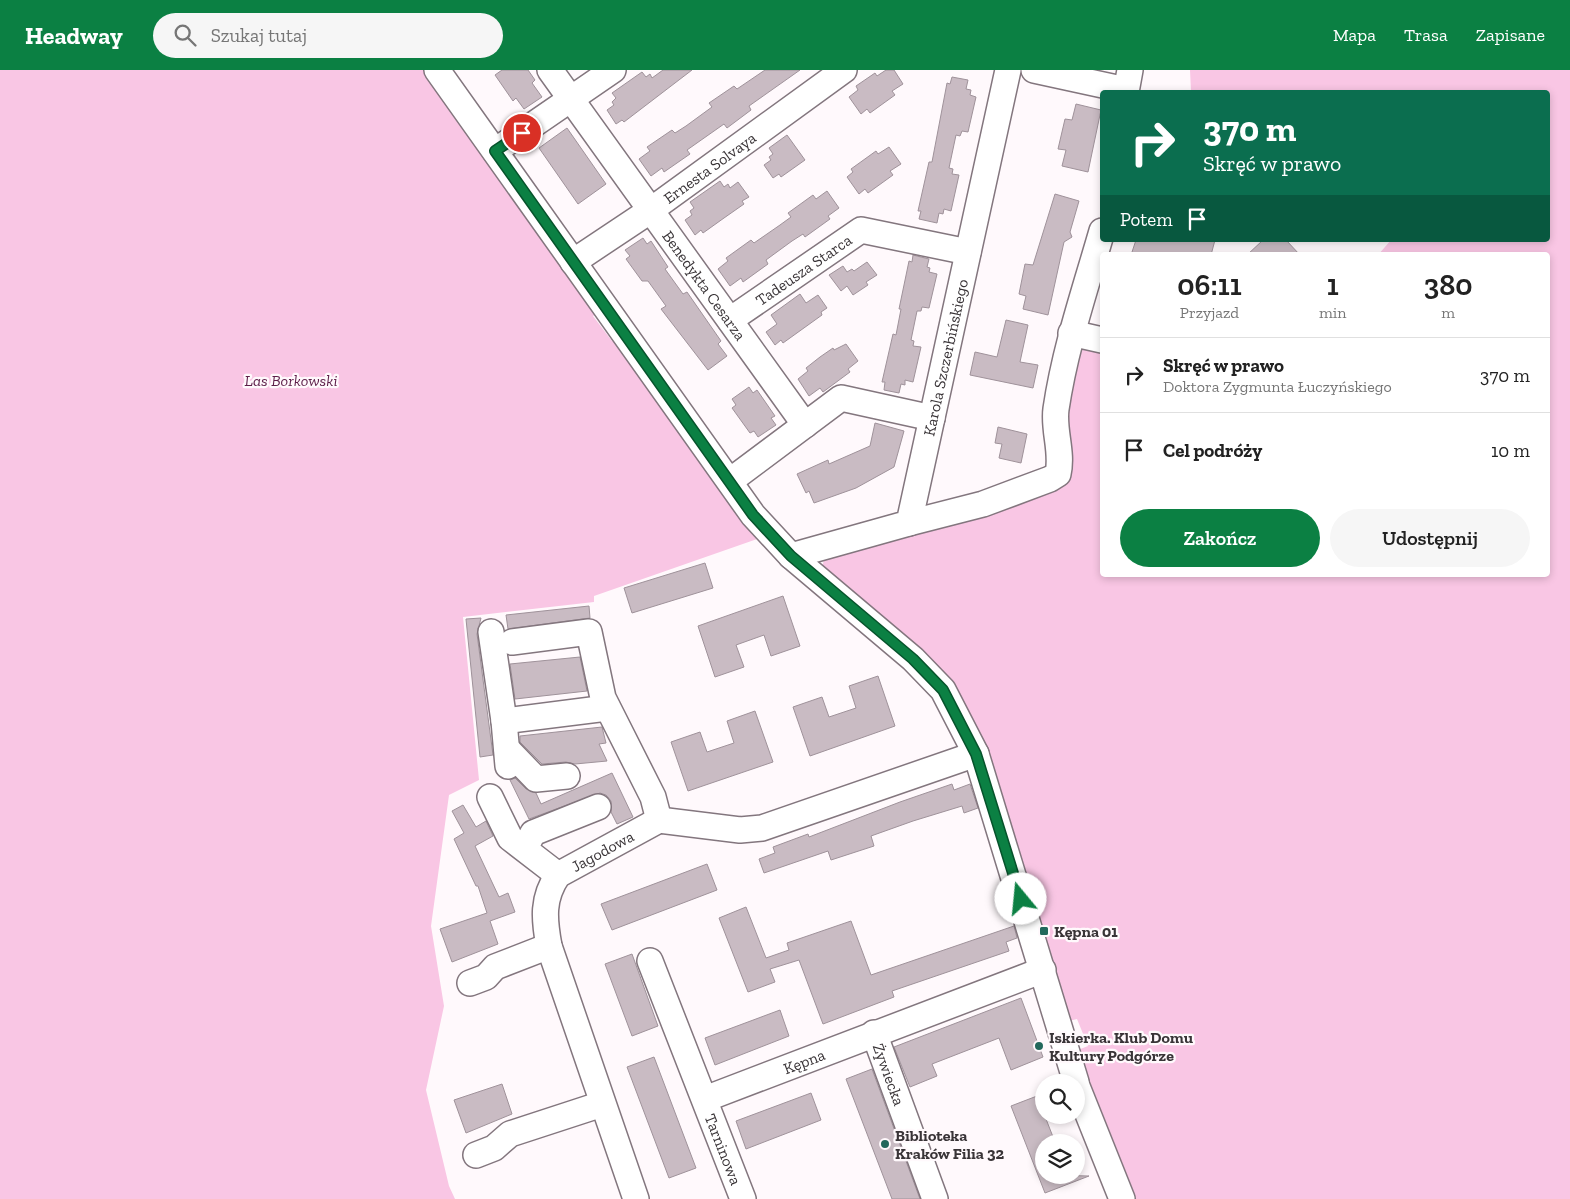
<!DOCTYPE html>
<html lang="pl">
<meta charset="utf-8">
<style>
body{margin:0;font-family:"Zilla Slab",serif;background:#f6f6f6;color:#222;height:100vh;display:flex;flex-direction:column;font-size:19px;white-space:nowrap}
*{box-sizing:border-box;margin:0}
p{font-size:16px;color:#767676}
.icon{flex:none;width:28px;height:28px;fill:none;stroke:currentColor;stroke-width:2;stroke-linecap:round;stroke-linejoin:round}
.map{position:relative;flex:1;overflow:hidden}
.details{position:absolute;left:1100px;top:182px;width:450px;height:325px;display:flex;flex-direction:column;background:#fff;border-radius:5px;box-shadow:0 2px 8px #0003}
.details>*{flex:none}
.guide{position:absolute;left:1100px;top:20px;width:450px;height:152px;border-radius:5px;box-shadow:0 2px 8px #0003;background:#0b6e4f;color:#fff;overflow:hidden}
.tools{position:absolute;left:1035px;top:1004px;display:grid;gap:10px}
.tools a{display:grid;place-items:center;width:50px;height:50px;border-radius:50%;background:#fff;box-shadow:0 2px 8px #0003;font-size:25px}
.pin{position:absolute;display:grid;place-items:center;width:42px;height:42px;color:#fff;margin:-21px;border:2px solid #fff;border-radius:50%;box-shadow:0 1px 5px #0007}
.me{position:absolute;width:55px;margin:-28px;rotate:343deg;stroke-linejoin:round;filter:drop-shadow(0 0 4px #0008)}
.turn{display:flex;align-items:center;gap:18px;height:105px;padding:0 20px;font-size:22px}
.turn .icon{width:65px;height:65px;stroke-width:2.5}
.turn b{display:block;font-size:35px;line-height:42px}
.then{display:flex;align-items:center;height:48px;padding:0 20px;background:#0003;gap:10px;font-size:19px}
.eta{display:flex;justify-content:space-evenly;align-items:center;height:85px;text-align:center}
.eta b{font-size:30px;font-weight:600;line-height:35px}
.button{display:flex;gap:10px;margin-top:auto;padding:10px 20px}
.button a{flex:1;height:58px;border-radius:30px;background:#0b8043;color:#fff;font-size:20px;font-weight:600;line-height:58px;text-align:center}
.button a+a{background:#f6f6f6;color:#222}
ul{padding:0;list-style:none}
li{display:flex;align-items:center;gap:15px;height:75px;padding:0 20px;border-top:1px solid #e0e0e0}
li div{flex:1}
li b{display:block;font-size:19px}
li em{font-style:normal}
header{display:flex;align-items:center;gap:30px;box-sizing:border-box;height:70px;padding:0 25px;background:#0b8043;color:#fff}
header strong{font-size:24px}
nav{display:flex;gap:28px;margin-inline-start:auto;font-size:18px}
.search{width:350px;height:45px;background:#f6f6f6;display:flex;align-items:center;gap:12px;box-sizing:border-box;padding:0 18px;border-radius:28px;color:#767676;font-size:19px}
.map>svg:first-child{display:block}
.green{fill:#f9c6e4}
.building{fill:#c9bbc3;stroke:#9f929a}
.lines{fill:none;stroke-linecap:round;stroke-linejoin:round}
.minor-casing{stroke:#83767e;stroke-width:28}
.minor{stroke:#fff;stroke-width:25}
.route-casing{stroke:#07532c;stroke-width:12}
.route{stroke:#0b8043;stroke-width:9}
.poi-dot{fill:#22685c;stroke:#fff9fc;stroke-width:2}
.labels{text-anchor:middle;stroke-width:4.5;stroke-linejoin:round;paint-order:stroke}
.street-label{font-size:16px;fill:#393437;stroke:#fff9fc}
.park-label{font-size:16px;font-style:italic;fill:#5d1e49;stroke:#fff9fc}
.poi-label{font-size:16px;font-weight:bold;fill:#393437;stroke:#fff9fc;text-anchor:start}
</style>
<header>
<strong>Headway</strong>
<div class="search"><svg class="icon" aria-label="search" viewBox="0 0 24 24"><circle cx="10" cy="10" r="6"/><path d="M15 15l6 6"/></svg>Szukaj tutaj</div>
<nav><a>Mapa</a><a>Trasa</a><a>Zapisane</a></nav>
</header>
<div class="map">
<svg width="1570" height="1129" viewBox="0 0 1570 1129">
<rect width="100%" height="100%" fill="#fff9fc"/>
<path class="green" d="M 0,0 L 428,0 L 600,242 L 593,246 L 612,271 L 618,267 L 760,468 L 594,526 L 594,532 L 463,547 L 479,710 L 449,725 L 431,856 L 444,936 L 426,1020 L 449,1116 L 455,1129 L 0,1129 Z
M 1190,0 L 1570,0 L 1570,1129 L 1134,1129 L 1073,982 L 1088,976 L 1077,949 L 1069,951 L 988,684 L 822,499 L 824,489 L 1067,410 L 1063,345 L 1077,273 L 1102,280 L 1102,505 L 1548,505 L 1548,185 L 1378,185 L 1391,170 L 1548,170 L 1548,22 L 1191,22 Z"/>
<path class="building" d="M 502,0 L 528,0 L 535,10 L 532,13 L 542,27 L 524,39 L 516,28 L 513,31 L 495,5 Z
M 663,0 L 692,0 L 624,52 L 622,50 L 616,54 L 607,40 L 614,35 L 612,32 L 616,28 L 612,23 L 642,2 L 646,7 L 650,4 L 652,8 Z
M 765,0 L 800,0 L 749,36 L 751,40 L 727,58 L 724,54 L 687,80 L 690,84 L 664,102 L 662,98 L 651,106 L 639,89 L 650,81 L 647,77 L 672,60 L 675,63 L 686,56 L 712,37 L 709,33 L 734,16 L 737,19 Z
M 886,0 L 894,0 L 903,14 L 892,21 L 895,25 L 870,43 L 867,39 L 861,44 L 849,27 L 858,20 L 856,16 L 875,3 L 877,6 Z
M 952,7 L 968,10 L 966,19 L 971,20 L 970,25 L 976,27 L 968,62 L 962,61 L 960,66 L 956,65 L 949,98 L 953,99 L 952,104 L 959,105 L 951,141 L 944,139 L 943,144 L 939,143 L 937,153 L 919,149 L 921,141 L 918,141 L 929,92 L 932,92 L 947,13 L 950,14 Z
M 1076,34 L 1101,40 L 1088,102 L 1062,96 L 1066,80 L 1058,79 L 1065,49 L 1072,50 Z
M 567,58 L 606,114 L 578,134 L 539,78 Z
M 787,65 L 805,90 L 781,107 L 779,104 L 773,108 L 764,95 L 771,90 L 769,87 L 773,84 L 769,78 Z
M 889,77 L 901,94 L 890,101 L 893,105 L 868,123 L 865,119 L 859,124 L 847,107 L 853,102 L 851,99 L 876,81 L 878,84 Z
M 720,111 L 724,117 L 728,114 L 730,118 L 738,112 L 749,127 L 742,131 L 744,134 L 724,148 L 703,163 L 701,160 L 695,165 L 685,150 L 692,145 L 690,141 L 694,138 L 690,132 Z
M 827,121 L 839,138 L 828,146 L 830,149 L 805,167 L 803,164 L 792,171 L 766,190 L 768,194 L 743,212 L 741,208 L 730,216 L 718,199 L 728,191 L 726,188 L 751,170 L 754,173 L 780,155 L 791,147 L 788,143 L 813,125 L 816,129 Z
M 1055,124 L 1079,131 L 1070,162 L 1072,167 L 1064,172 L 1048,245 L 1023,239 L 1026,226 L 1019,224 L 1025,194 L 1033,195 Z
M 643,168 L 647,174 L 651,171 L 668,197 L 665,199 L 683,224 L 687,222 L 721,271 L 718,274 L 727,286 L 708,300 L 661,239 L 666,236 L 648,211 L 642,211 L 626,189 L 630,186 L 625,180 Z
M 1136,170 L 1215,170 L 1211,185 L 1131,185 Z
M 1263,170 L 1286,170 L 1300,185 L 1247,185 Z
M 913,185 L 929,189 L 927,197 L 930,198 L 929,202 L 937,204 L 929,238 L 922,237 L 921,241 L 917,241 L 911,270 L 914,271 L 913,276 L 921,277 L 913,312 L 905,310 L 905,315 L 901,314 L 899,323 L 884,320 L 885,312 L 882,312 L 893,264 L 896,265 L 901,239 L 899,239 L 909,191 L 912,192 Z
M 867,192 L 877,205 L 866,212 L 868,215 L 853,225 L 847,216 L 841,221 L 829,205 L 843,196 L 847,202 L 852,199 L 854,201 Z
M 800,224 L 806,233 L 818,225 L 827,238 L 821,242 L 822,245 L 783,273 L 781,270 L 775,275 L 766,262 L 777,254 L 771,245 Z
M 1006,250 L 1028,255 L 1020,292 L 1038,295 L 1033,318 L 970,305 L 975,282 L 997,287 Z
M 846,274 L 858,291 L 848,299 L 850,302 L 823,322 L 820,318 L 809,326 L 798,309 L 808,301 L 806,298 L 820,287 L 833,278 L 834,280 Z
M 749,317 L 753,323 L 757,320 L 775,346 L 771,348 L 776,355 L 758,367 L 754,361 L 750,363 L 732,338 L 736,335 L 732,329 Z
M 875,353 L 904,361 L 894,397 L 856,418 L 814,433 L 809,421 L 806,423 L 797,404 L 828,390 L 829,394 L 870,376 Z
M 998,357 L 1027,364 L 1021,393 L 999,388 L 1002,374 L 995,373 Z
M 705,493 L 713,518 L 632,543 L 624,518 Z
M 783,526 L 800,576 L 771,586 L 764,565 L 736,575 L 744,597 L 715,607 L 698,556 Z
M 589,536 L 590,548 L 508,559 L 506,545 Z
M 481,548 L 477,564 L 493,685 L 480,687 L 466,549 Z
M 580,587 L 587,621 L 515,629 L 510,594 Z
M 878,606 L 895,656 L 810,686 L 793,637 L 822,627 L 829,647 L 856,638 L 849,616 Z
M 755,641 L 773,692 L 688,721 L 671,672 L 700,662 L 707,682 L 734,673 L 727,651 Z
M 602,657 L 606,673 L 599,674 L 607,691 L 575,694 L 566,692 L 542,694 L 520,672 L 520,666 Z
M 612,703 L 633,747 L 617,754 L 611,742 L 611,731 L 606,725 L 600,723 L 529,749 L 510,710 L 515,708 L 526,719 L 536,723 L 541,734 Z
M 952,714 L 954,720 L 970,714 L 978,738 L 964,743 L 962,736 L 913,751 L 871,766 L 874,776 L 831,790 L 828,781 L 764,803 L 759,789 L 775,783 L 773,777 L 808,764 L 809,767 L 900,732 Z
M 463,735 L 476,757 L 486,751 L 493,766 L 475,776 L 499,827 L 508,823 L 515,842 L 490,851 L 498,874 L 452,892 L 440,859 L 487,843 L 478,816 L 476,816 L 454,769 L 464,763 L 452,741 Z
M 707,794 L 717,820 L 612,860 L 601,834 Z
M 746,837 L 766,888 L 789,880 L 787,873 L 851,851 L 871,905 L 1014,856 L 1017,868 L 1006,872 L 1009,881 L 892,921 L 894,927 L 823,954 L 799,890 L 770,899 L 775,912 L 748,922 L 719,848 Z
M 632,884 L 658,956 L 632,966 L 605,894 Z
M 1021,928 L 1043,987 L 1011,1000 L 999,968 L 932,994 L 937,1006 L 910,1017 L 894,977 Z
M 780,940 L 789,966 L 715,995 L 705,968 Z
M 654,987 L 696,1098 L 669,1108 L 627,997 Z
M 872,999 L 920,1129 L 892,1129 L 846,1009 Z
M 502,1014 L 512,1044 L 466,1063 L 454,1030 Z
M 811,1023 L 821,1050 L 746,1079 L 736,1051 Z
M 1037,1026 L 1055,1072 L 1044,1072 L 1044,1105 L 1089,1106 L 1045,1123 L 1011,1036 Z"/>
<g class="lines">
<g class="minor-casing">
<g id="minor">
<path d="M 437,0 L 753,445 L 791,486 L 913,589 L 943,620 L 976,684 L 1076,1012"/>
<path id="s1" d="M 550,0 L 805,355"/>
<path d="M 1034,0 L 1126,20"/>
<path d="M 1126,22 L 1130,0"/>
<path d="M 495,81 L 613,0"/>
<path id="s2" d="M 573,192 L 651,140 L 844,0"/>
<path id="s3" d="M 730,250 L 861,160 L 968,182"/>
<path d="M 1071,263 L 1102,270"/>
<path d="M 730,411 L 841,328 L 932,348"/>
<path d="M 909,453 L 983,434 L 1050,409 L 1058,404 C 1063,382 1053,360 1056,339 C 1065,278 1085,220 1102,161"/>
<path id="s4" d="M 791,486 L 909,453 L 1008,0"/>
<path d="M 491,562 L 504,651 L 508,696"/>
<path d="M 512,572 L 589,562 L 603,628 L 653,727 L 659,750"/>
<path d="M 504,651 L 607,638"/>
<path d="M 507,679 L 536,709 L 567,706"/>
<path d="M 490,727 L 510,768 L 558,805"/>
<path d="M 525,778 L 533,763 L 598,737"/>
<path id="s5" d="M 650,891 L 743,1129"/>
<path d="M 470,913 L 486,907 L 495,897 L 549,876"/>
<path id="s6" d="M 874,963 L 935,1129"/>
<path d="M 1076,1014 L 1122,1129"/>
<path id="s7" d="M 705,1029 L 1043,900"/>
<path d="M 476,1085 L 494,1078 L 510,1064 L 602,1034"/>
<path id="s8" d="M 636,1129 L 549,876 C 544,849 542,828 558,805 L 659,750 L 740,760 L 762,758 L 976,684"/>
</g>
</g>
<use href="#minor" class="minor"/>
</g>
<g class="lines">
<g class="route-casing">
<path id="route" d="M 522,63 L 495,81 L 753,445 L 791,486 L 913,589 L 943,620 L 976,684 L 1021,829"/>
</g>
<use href="#route" class="route"/>
</g>
<g class="poi-dot">
<rect x="1039" y="856" width="10" height="10" rx="2.5"/>
<circle cx="1039" cy="976" r="5"/>
<circle cx="885" cy="1074" r="5"/>
</g>
<g class="labels">
<g class="street-label">
<text dy="6" stroke="none"><textPath href="#s2" startOffset="166">Ernesta Solvaya</textPath></text>
<text dy="6" stroke="none"><textPath href="#s3" startOffset="89">Tadeusza Starca</textPath></text>
<text dy="6" stroke="none"><textPath href="#s1" startOffset="265">Benedykta Cesarza</textPath></text>
<text dy="6" stroke="none"><textPath href="#s4" startOffset="292">Karola Szczerbińskiego</textPath></text>
<text dy="6" stroke="none"><textPath href="#s8" startOffset="392">Jagodowa</textPath></text>
<text dy="6" stroke="none"><textPath href="#s7" startOffset="106">Kępna</textPath></text>
<text dy="6" stroke="none"><textPath href="#s6" startOffset="44">Żywiecka</textPath></text>
<text dy="6" stroke="none"><textPath href="#s5" startOffset="202">Tarninowa</textPath></text>
</g>
<g class="park-label">
<text x="291" y="316">Las Borkowski</text>
</g>
<g class="poi-label">
<text x="1054" y="867">Kępna 01</text>
<text x="1049" y="973">Iskierka. Klub Domu<tspan x="1049" dy="18">Kultury Podgórze</tspan></text>
<text x="895" y="1071">Biblioteka<tspan x="895" dy="18">Kraków Filia 32</tspan></text>
</g>
</g>
</svg>
<div class="tools">
<a><svg class="icon" aria-label="search" viewBox="0 0 24 24"><circle cx="10" cy="10" r="6"/><path d="M15 15l6 6"/></svg></a>
<a><svg class="icon" aria-label="layers" viewBox="0 0 24 24"><path d="M12 4l9 5-9 5-9-5zM3 14l9 5 9-5"/></svg></a>
</div>
<div class="pin" style="left:522px;top:63px;background:#d93025"><svg class="icon" aria-label="arrive" viewBox="0 0 24 24"><path d="M6 21V4h12l-3 4 3 4H6"/></svg></div>
<svg class="me" style="left:1021px;top:829px" viewBox="-20 -20 40 40"><circle r="19" fill="#fff"/><path d="M0-13L10 11 0 6-10 11z" fill="#0b8043"/></svg>
<div class="guide">
<div class="turn"><svg class="icon" aria-label="right" viewBox="0 0 24 24"><path d="M7 20v-9h11M14 6l5 5-5 5"/></svg><div><b>370 m</b>Skręć w prawo</div></div>
<div class="then">Potem<svg class="icon" aria-label="arrive" viewBox="0 0 24 24"><path d="M6 21V4h12l-3 4 3 4H6"/></svg></div>
</div>
<section class="details">
<div class="eta">
<div><b>06:11</b><p>Przyjazd</p></div>
<div><b>1</b><p>min</p></div>
<div><b>380</b><p>m</p></div>
</div>
<ul>
<li><svg class="icon" aria-label="right" viewBox="0 0 24 24"><path d="M7 20v-9h11M14 6l5 5-5 5"/></svg><div><b>Skręć w prawo</b><p>Doktora Zygmunta Łuczyńskiego</p></div><em>370 m</em></li>
<li><svg class="icon" aria-label="arrive" viewBox="0 0 24 24"><path d="M6 21V4h12l-3 4 3 4H6"/></svg><div><b>Cel podróży</b></div><em>10 m</em></li>
</ul>
<div class="button"><a>Zakończ</a><a>Udostępnij</a></div>
</section>
</div>
